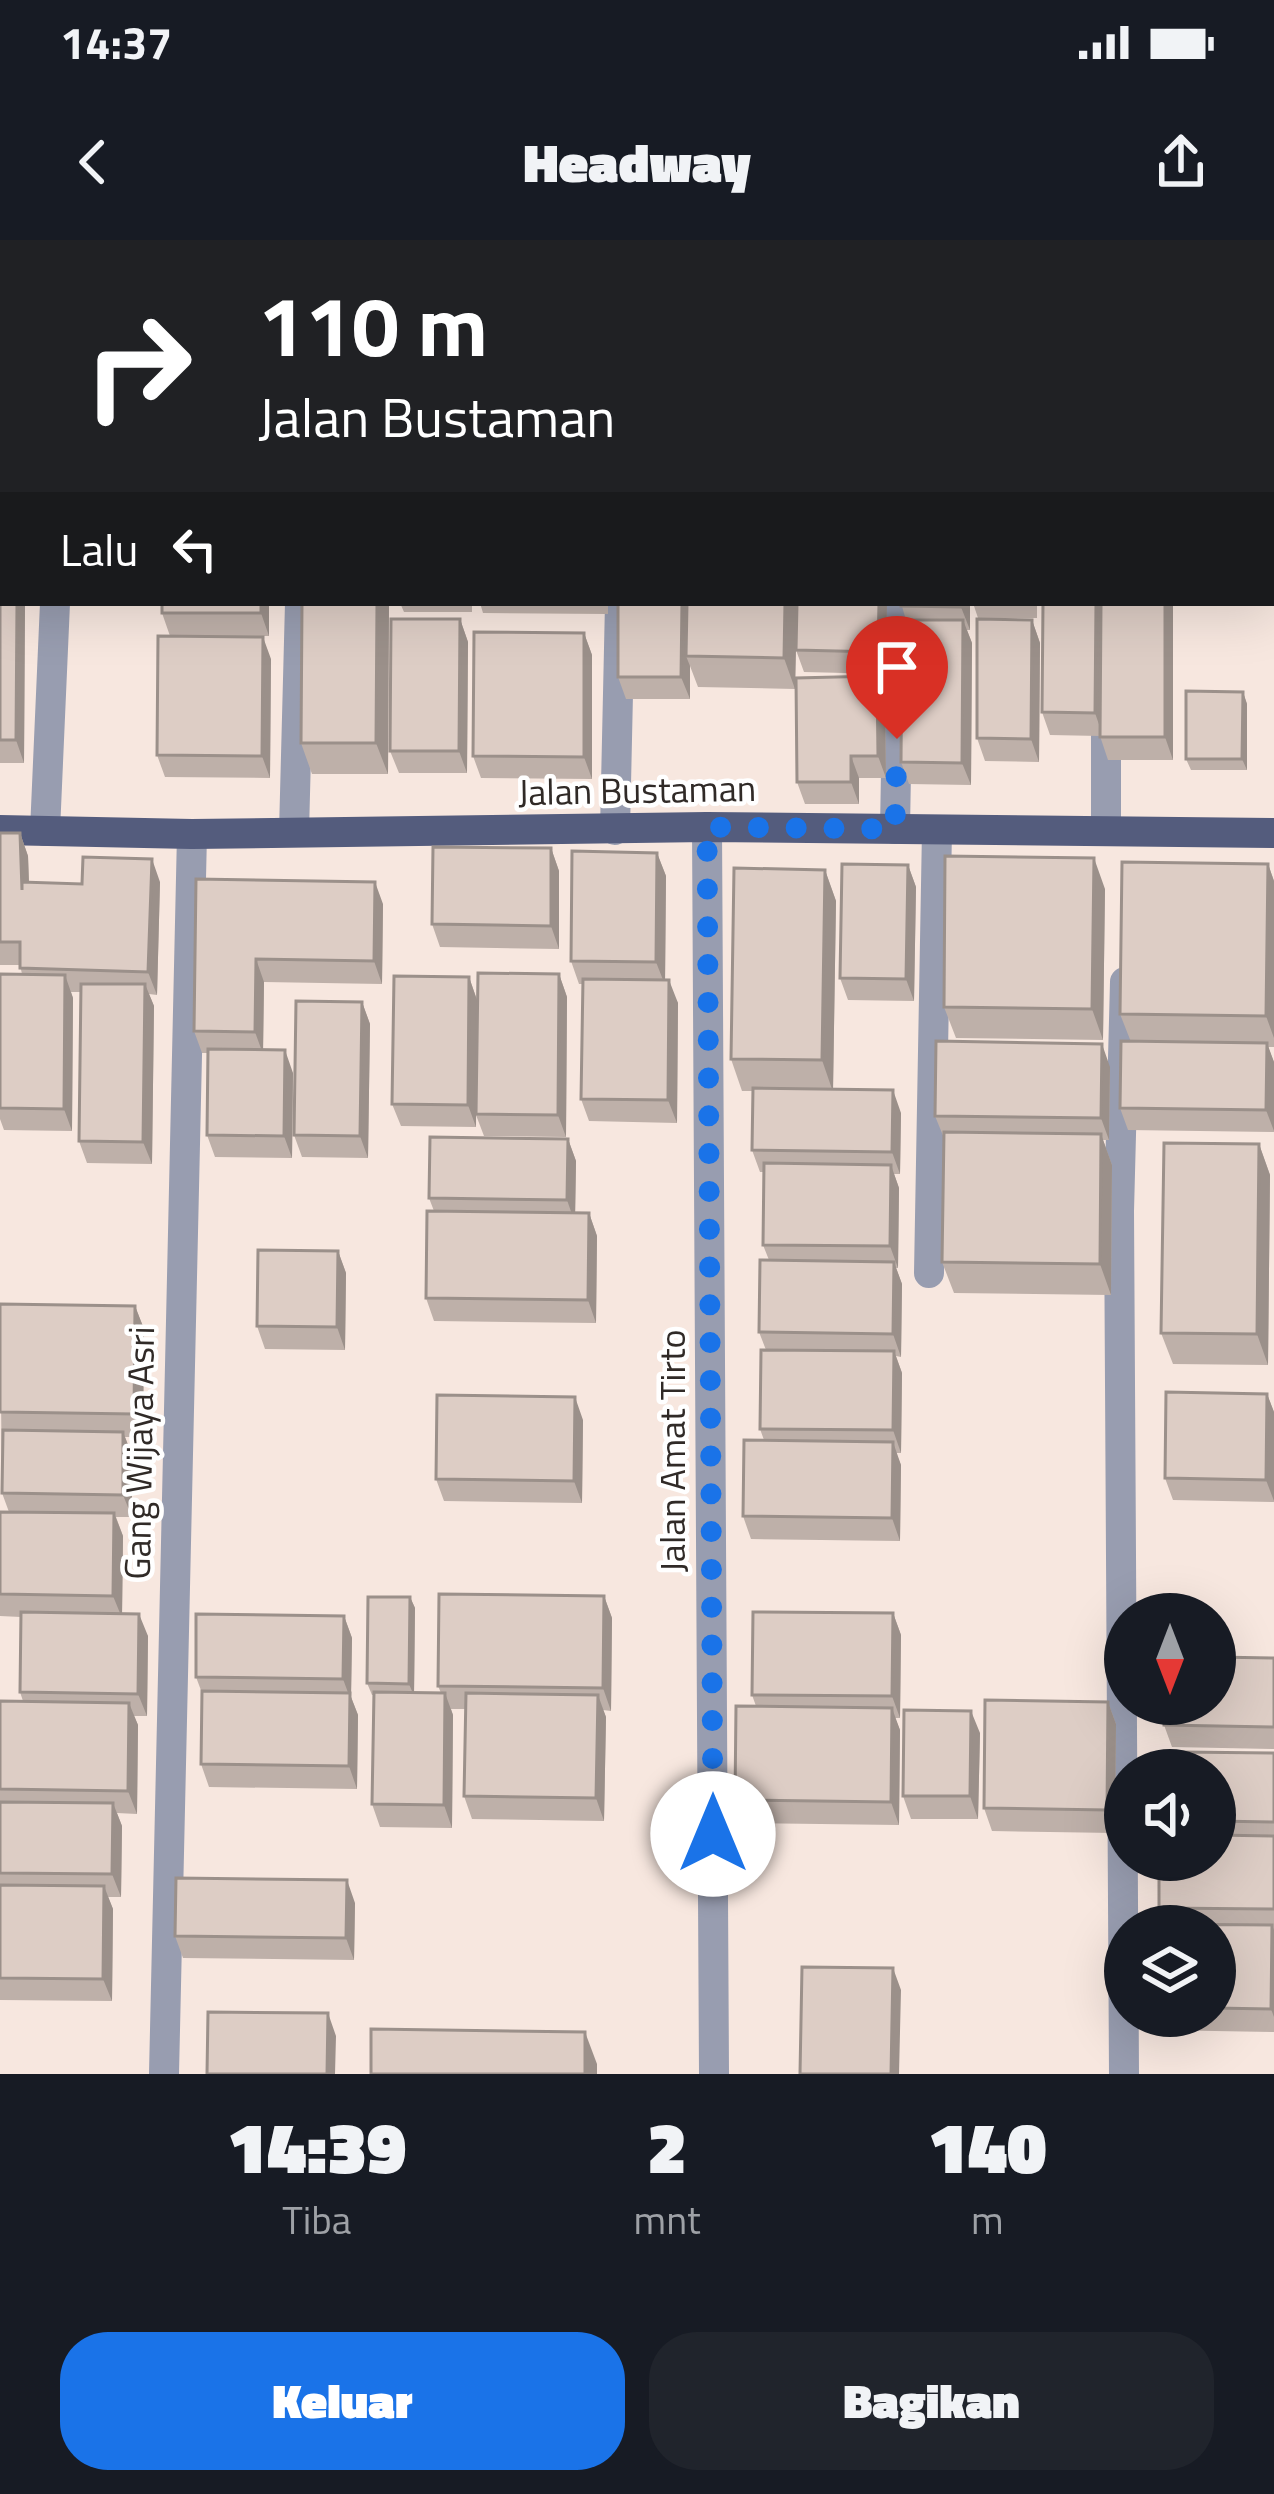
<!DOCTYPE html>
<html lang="id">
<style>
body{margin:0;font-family:"Titillium Web",sans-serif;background:#20242c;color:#f1f3f6;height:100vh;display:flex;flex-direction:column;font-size:45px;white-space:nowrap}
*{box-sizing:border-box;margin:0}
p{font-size:39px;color:#9ea1a6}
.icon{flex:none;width:66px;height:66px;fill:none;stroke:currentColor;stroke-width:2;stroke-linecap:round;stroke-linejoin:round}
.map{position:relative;height:1834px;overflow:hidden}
.side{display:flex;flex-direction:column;background:#171b24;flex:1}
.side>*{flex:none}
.guide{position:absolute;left:0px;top:0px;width:1275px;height:366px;box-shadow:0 12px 48px #0002;background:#202124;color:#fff;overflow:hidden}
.needle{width:78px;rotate:180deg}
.tools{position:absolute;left:1104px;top:1353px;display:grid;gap:24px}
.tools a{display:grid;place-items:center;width:132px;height:132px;border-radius:50%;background:#171b24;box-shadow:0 12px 48px #0002;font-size:60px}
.pin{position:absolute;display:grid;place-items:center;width:102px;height:102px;color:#fff;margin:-123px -51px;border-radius:50% 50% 50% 0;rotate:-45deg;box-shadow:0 0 12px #0007}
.pin .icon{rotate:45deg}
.me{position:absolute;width:132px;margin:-66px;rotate:0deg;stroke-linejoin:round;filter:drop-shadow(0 0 9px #0008)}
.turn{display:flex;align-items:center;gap:42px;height:252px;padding:0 60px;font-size:54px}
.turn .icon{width:156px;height:156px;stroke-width:2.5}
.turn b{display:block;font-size:84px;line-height:102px}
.then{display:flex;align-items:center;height:114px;padding:0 60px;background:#0003;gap:24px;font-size:45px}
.eta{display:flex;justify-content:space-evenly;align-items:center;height:204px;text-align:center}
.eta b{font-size:72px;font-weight:800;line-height:84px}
.button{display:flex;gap:24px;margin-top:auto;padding:24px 60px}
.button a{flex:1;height:138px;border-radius:48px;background:#1a73e8;color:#fff;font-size:48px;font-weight:800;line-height:138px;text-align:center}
.button a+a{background:#20242c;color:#f1f3f6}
.status{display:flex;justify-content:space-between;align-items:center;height:84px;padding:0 60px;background:#171b24;direction:ltr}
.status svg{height:33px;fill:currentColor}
header{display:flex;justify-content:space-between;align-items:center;height:156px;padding:0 60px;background:#171b24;font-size:54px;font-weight:800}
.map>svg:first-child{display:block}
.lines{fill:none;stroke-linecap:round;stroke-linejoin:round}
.minor{stroke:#989db0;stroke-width:30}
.major{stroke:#545c7d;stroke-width:30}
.wall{fill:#beb0a9}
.shaded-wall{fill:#9b908a}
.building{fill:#ddcdc5;stroke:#9b908a;stroke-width:3}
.route{stroke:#1a73e8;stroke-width:21;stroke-dasharray:0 37.8}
.labels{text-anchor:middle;stroke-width:9;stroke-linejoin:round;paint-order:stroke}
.street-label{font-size:36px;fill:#302a27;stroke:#fff}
</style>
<div class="status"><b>14:37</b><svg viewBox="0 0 49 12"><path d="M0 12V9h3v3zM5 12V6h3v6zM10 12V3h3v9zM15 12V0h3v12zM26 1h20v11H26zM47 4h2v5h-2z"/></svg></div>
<header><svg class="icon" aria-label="back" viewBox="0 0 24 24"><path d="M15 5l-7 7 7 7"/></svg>Headway<svg class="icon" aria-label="share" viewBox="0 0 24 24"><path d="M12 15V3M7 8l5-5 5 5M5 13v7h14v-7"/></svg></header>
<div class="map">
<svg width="1274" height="1834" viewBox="0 0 1274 1834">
<rect width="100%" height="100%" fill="#f7e7df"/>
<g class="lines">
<path class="minor" d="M 71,3 L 71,0
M 629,3 L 629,0
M 906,3 L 906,0
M 1168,3 L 1168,0
M 707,587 L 714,1834
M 895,589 L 899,363
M 615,590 L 620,363
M 45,591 L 55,363
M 1106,591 L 1106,477
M 294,592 L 300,363
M 929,1033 L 937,590
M 164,1834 L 192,594
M 1124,1834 L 1119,971 L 1125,742"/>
<path class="major" d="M 0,590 L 192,594 L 707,587 L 1274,593"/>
</g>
<path class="wall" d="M 0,0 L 55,0 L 55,3 L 3,3 L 3,61 L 0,61 Z
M 0,64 L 3,64 L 3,176 L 0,176 Z
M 0,245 L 3,245 L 3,335 L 0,335 Z
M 0,340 L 3,363 L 25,363 L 24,523 L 0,523 Z
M 162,363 L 269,363 L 269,396 L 170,396 L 162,373 Z
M 389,363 L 388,534 L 312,534 L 301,503 Z
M 400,363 L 472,363 L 472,372 L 404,372 Z
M 480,363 L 608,363 L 608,374 L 483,373 Z
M 797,363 L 795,449 L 698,447 L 690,426 L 690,459 L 626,459 L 618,437 Z
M 887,363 L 886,434 L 804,432 L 796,410 Z
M 901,363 L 970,363 L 970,390 L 967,390 L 972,403 L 971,545 L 909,544 L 901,522 L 906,380 Z
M 973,363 L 1037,363 L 1037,378 L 978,378 Z
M 1043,363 L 1173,363 L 1173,520 L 1108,520 L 1100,496 L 1050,495 L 1042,472 Z
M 460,379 L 468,402 L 467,533 L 399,533 L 390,511 Z
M 1032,380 L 1040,403 L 1039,522 L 985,521 L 977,498 Z
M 584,393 L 592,415 L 592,539 L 481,538 L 473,516 Z
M 271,419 L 270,538 L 165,537 L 157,515 Z
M 877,436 L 885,459 L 886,538 L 859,538 L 859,564 L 805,564 L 797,542 Z
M 1243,452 L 1247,464 L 1247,530 L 1191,530 L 1186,519 Z
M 0,593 L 20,593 L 28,616 L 29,642 L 82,644 L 160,642 L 157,755 L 149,754 L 154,766 L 152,924 L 87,923 L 79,901 L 80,752 L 71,752 L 73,758 L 72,891 L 4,890 L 0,879 L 0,734 L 22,734 L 20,725 L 0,725 Z
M 551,608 L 559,631 L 559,709 L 440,707 L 432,684 Z
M 657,613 L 666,636 L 665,740 L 678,763 L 677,883 L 589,881 L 581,859 L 583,744 L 579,744 L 571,721 Z
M 1268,624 L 1274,641 L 1274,807 L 1268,807 L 1274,822 L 1274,892 L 1128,890 L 1120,868 L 1131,802 L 1120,774 Z
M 908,625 L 916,647 L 914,761 L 848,760 L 840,738 Z
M 825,630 L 836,661 L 833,849 L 901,873 L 900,934 L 894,934 L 899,948 L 898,1028 L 896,1028 L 902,1044 L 901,1117 L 896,1116 L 902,1133 L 901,1213 L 896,1213 L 901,1225 L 900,1301 L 751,1299 L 743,1276 L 764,1200 L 760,1189 L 766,1110 L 759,1092 L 769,1020 L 763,1005 L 764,932 L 760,932 L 752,910 L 753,851 L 742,851 L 731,819 Z
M 196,639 L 383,664 L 382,744 L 264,742 L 263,810 L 293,833 L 292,918 L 215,917 L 207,895 L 208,813 L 202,813 L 194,791 Z
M 1105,649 L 1103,800 L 956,798 L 944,767 Z
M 559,734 L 567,757 L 566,897 L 484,896 L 476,875 L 476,887 L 401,886 L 392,864 L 469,737 L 477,760 Z
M 362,762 L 370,784 L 368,918 L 302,917 L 294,895 Z
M 1110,827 L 1109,900 L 1103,900 L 1112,925 L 1111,1055 L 954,1053 L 942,1022 L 944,898 L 935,876 Z
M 568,899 L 576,921 L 575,973 L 589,973 L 597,996 L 596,1083 L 434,1081 L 426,1058 L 434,971 L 429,958 Z
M 1259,904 L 1270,935 L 1268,1125 L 1173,1124 L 1161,1093 Z
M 338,1011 L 346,1033 L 345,1110 L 265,1109 L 257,1086 Z
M 0,1064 L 135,1066 L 144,1089 L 143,1197 L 125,1197 L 132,1215 L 132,1277 L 116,1277 L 123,1296 L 122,1373 L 148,1396 L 147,1476 L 134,1476 L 138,1485 L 137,1574 L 117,1573 L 122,1586 L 121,1657 L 108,1657 L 113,1669 L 112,1761 L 0,1760 L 0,1461 L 23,1461 L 20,1452 L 21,1377 L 0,1376 L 0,1272 L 9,1272 L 2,1253 Z
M 1267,1154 L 1274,1172 L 1274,1262 L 1173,1260 L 1165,1238 Z
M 583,1180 L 582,1263 L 444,1261 L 436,1239 Z
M 604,1356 L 612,1378 L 611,1471 L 603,1470 L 606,1477 L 604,1581 L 472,1579 L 464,1556 L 466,1469 L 451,1469 L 453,1475 L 452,1588 L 380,1587 L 372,1564 L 373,1455 L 372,1455 L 367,1443 L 410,1357 L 415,1368 L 414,1453 L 441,1453 L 438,1446 Z
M 893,1373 L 901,1395 L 900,1478 L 895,1478 L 900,1490 L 899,1585 L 743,1583 L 735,1560 L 756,1466 L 752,1455 Z
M 344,1376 L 352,1398 L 351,1457 L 358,1475 L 357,1549 L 209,1547 L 201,1524 L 202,1453 L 196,1437 Z
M 1274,1418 L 1274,1509 L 1172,1507 L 1164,1485 Z
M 1108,1462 L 1116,1484 L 1115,1593 L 992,1591 L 984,1568 Z
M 980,1493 L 978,1579 L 911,1579 L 903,1556 Z
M 1274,1513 L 1274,1792 L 1157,1790 L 1152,1776 L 1215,1776 L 1215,1686 L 1164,1684 L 1159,1668 L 1215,1620 L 1215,1530 Z
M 355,1663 L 354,1720 L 183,1718 L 175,1696 Z"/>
<path class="shaded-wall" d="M 17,363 L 25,363 L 24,523 L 16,500 Z
M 261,363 L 269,363 L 269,396 L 261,373 Z
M 377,363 L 389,363 L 388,534 L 376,503 Z
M 682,363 L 690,363 L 686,416 L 690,426 L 690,459 L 681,437 Z
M 785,363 L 797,363 L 795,449 L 784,418 Z
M 879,363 L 887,363 L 886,434 L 878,412 Z
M 961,363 L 970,363 L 970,390 L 961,367 Z
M 1096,363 L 1105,363 L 1103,496 L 1095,473 Z
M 1165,363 L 1173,363 L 1173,520 L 1165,497 Z
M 460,379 L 468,402 L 467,533 L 459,511 Z
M 963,380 L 972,403 L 971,545 L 962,523 Z
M 1032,380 L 1040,403 L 1039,522 L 1031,499 Z
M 584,393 L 592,415 L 592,539 L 584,517 Z
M 263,397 L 271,419 L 270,538 L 262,516 Z
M 877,436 L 885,459 L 886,538 L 878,516 Z
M 1243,452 L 1247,464 L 1247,530 L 1242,519 Z
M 851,516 L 859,538 L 859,564 L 851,542 Z
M 20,593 L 28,616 L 30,673 L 22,650 Z
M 551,608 L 559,631 L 559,709 L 551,686 Z
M 657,613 L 666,636 L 665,745 L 656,722 Z
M 1094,618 L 1105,649 L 1103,800 L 1092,769 Z
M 152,619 L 160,642 L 157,755 L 148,732 Z
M 1268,624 L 1274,641 L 1274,798 L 1266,776 Z
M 908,625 L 916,647 L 914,761 L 906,739 Z
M 825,630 L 836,661 L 833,852 L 822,820 Z
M 375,642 L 383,664 L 382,744 L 374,721 Z
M 256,719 L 264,742 L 263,814 L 255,792 Z
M 559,734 L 567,757 L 566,897 L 558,875 Z
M 65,735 L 73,758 L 72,891 L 64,869 Z
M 469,737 L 477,760 L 476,887 L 468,865 Z
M 669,740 L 678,763 L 677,883 L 668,860 Z
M 145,744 L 154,766 L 152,924 L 143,902 Z
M 362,762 L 370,784 L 368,918 L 360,896 Z
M 1267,803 L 1274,822 L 1274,891 L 1266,870 Z
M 1102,804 L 1110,827 L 1109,900 L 1101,878 Z
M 285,810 L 293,833 L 292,918 L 284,896 Z
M 893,850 L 901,873 L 900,934 L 892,912 Z
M 1101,894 L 1112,925 L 1111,1055 L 1100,1024 Z
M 568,899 L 576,921 L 575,983 L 567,960 Z
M 1259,904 L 1270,935 L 1268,1125 L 1257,1094 Z
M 891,925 L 899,948 L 898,1028 L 890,1006 Z
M 589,973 L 597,996 L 596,1083 L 588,1060 Z
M 338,1011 L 346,1033 L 345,1110 L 337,1087 Z
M 894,1022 L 902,1044 L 901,1117 L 893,1094 Z
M 135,1066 L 144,1089 L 143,1197 L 134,1174 Z
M 894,1111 L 902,1133 L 901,1213 L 893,1190 Z
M 1267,1154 L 1274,1172 L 1274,1261 L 1266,1240 Z
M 575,1157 L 583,1180 L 582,1263 L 574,1241 Z
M 123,1192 L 132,1215 L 132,1277 L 123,1255 Z
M 893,1202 L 901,1225 L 900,1301 L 892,1278 Z
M 114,1273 L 123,1296 L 122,1378 L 113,1356 Z
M 604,1356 L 612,1378 L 611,1471 L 603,1448 Z
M 410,1357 L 415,1368 L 414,1456 L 409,1444 Z
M 893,1373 L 901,1395 L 900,1478 L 892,1456 Z
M 139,1374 L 148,1396 L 147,1476 L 138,1454 Z
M 344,1376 L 352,1398 L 351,1457 L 358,1475 L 357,1549 L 349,1526 L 350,1458 L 343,1439 Z
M 445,1453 L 453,1475 L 452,1588 L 444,1565 Z
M 598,1455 L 606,1477 L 604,1581 L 596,1558 Z
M 1108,1462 L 1116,1484 L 1115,1593 L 1107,1570 Z
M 129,1463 L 138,1485 L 137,1574 L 128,1551 Z
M 892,1468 L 900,1490 L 899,1585 L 891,1562 Z
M 971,1471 L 980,1493 L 978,1579 L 970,1556 Z
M 113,1563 L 122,1586 L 121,1657 L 112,1634 Z
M 347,1640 L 355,1663 L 354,1720 L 346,1698 Z
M 104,1646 L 113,1669 L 112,1761 L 103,1739 Z
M 1272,1685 L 1274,1690 L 1274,1777 L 1271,1769 Z
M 893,1728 L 901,1750 L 899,1834 L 891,1834 Z
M 328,1773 L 336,1796 L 335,1834 L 327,1834 Z
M 585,1792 L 597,1824 L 597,1834 L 585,1834 Z"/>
<path class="building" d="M 0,0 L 47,0 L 47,3 L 3,3 L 3,39 L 0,38 Z
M 81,0 L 148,0 L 148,3 L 81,3 Z
M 171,0 L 261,0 L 261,3 L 171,3 Z
M 309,0 L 393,0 L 393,3 L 309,3 Z
M 401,0 L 456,0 L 456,3 L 401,3 Z
M 462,0 L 515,0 L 515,3 L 462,3 Z
M 528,0 L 588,0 L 588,3 L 528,3 Z
M 640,0 L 756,0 L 756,3 L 640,3 Z
M 923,0 L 1026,0 L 1026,3 L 923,3 Z
M 1040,0 L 1125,0 L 1125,3 L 1040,3 Z
M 1178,0 L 1260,0 L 1260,3 L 1178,3 Z
M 0,64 L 3,64 L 3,100 L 0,100 Z
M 0,102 L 3,102 L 3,154 L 0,154 Z
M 0,245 L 3,245 L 3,313 L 0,313 Z
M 0,340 L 3,340 L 3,363 L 17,363 L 16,500 L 0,500 Z
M 162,363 L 261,363 L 261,373 L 162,373 Z
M 302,363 L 377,363 L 376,503 L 301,503 Z
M 618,363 L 682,363 L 681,437 L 618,437 Z
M 687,363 L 785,363 L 784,418 L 686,416 Z
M 797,363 L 879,363 L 878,412 L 796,410 Z
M 901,363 L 961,363 L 961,367 L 901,366 Z
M 1043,363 L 1096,363 L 1095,473 L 1042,472 Z
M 1101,363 L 1165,363 L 1165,497 L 1100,497 Z
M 391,379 L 460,379 L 459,511 L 390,511 Z
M 977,379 L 1032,380 L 1031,499 L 977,498 Z
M 902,380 L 963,380 L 962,523 L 901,522 Z
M 474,392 L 584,393 L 584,517 L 473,516 Z
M 158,396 L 263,397 L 262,516 L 157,515 Z
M 877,436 L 878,516 L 851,516 L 851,542 L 797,542 L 796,438 Z
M 1186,451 L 1243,452 L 1242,519 L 1186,519 Z
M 0,593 L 20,593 L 22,650 L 22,642 L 82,644 L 83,617 L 152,619 L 148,732 L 20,728 L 20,702 L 0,702 Z
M 433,607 L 551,608 L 551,686 L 432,684 Z
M 572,611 L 657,613 L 656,722 L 571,721 Z
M 945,616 L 1094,618 L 1092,769 L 944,767 Z
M 1122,622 L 1268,624 L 1266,776 L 1120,774 Z
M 842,624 L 908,625 L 906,739 L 840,738 Z
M 734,628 L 825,630 L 822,820 L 731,819 Z
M 196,639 L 375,642 L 374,721 L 256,719 L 255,792 L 194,791 Z
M 478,733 L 559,734 L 558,875 L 476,874 Z
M 0,734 L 65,735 L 64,869 L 0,868 Z
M 394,736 L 469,737 L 468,865 L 392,864 Z
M 583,739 L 669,740 L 668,860 L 581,859 Z
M 81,744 L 145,744 L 143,902 L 79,901 Z
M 296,761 L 362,762 L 360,896 L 294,895 Z
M 936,801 L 1102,804 L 1101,878 L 935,876 Z
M 1121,801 L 1267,803 L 1266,870 L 1120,868 Z
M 208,809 L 285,810 L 284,896 L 207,895 Z
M 753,848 L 893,850 L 892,912 L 752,910 Z
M 944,892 L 1101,894 L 1100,1024 L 942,1022 Z
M 430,897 L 568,899 L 567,960 L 429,958 Z
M 1164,903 L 1259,904 L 1257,1094 L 1161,1093 Z
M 764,923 L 891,925 L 890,1006 L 763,1005 Z
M 427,971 L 589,973 L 588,1060 L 426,1058 Z
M 258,1010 L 338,1011 L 337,1087 L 257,1086 Z
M 760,1020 L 894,1022 L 893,1094 L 759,1092 Z
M 0,1064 L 135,1066 L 134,1174 L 0,1172 Z
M 761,1110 L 894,1111 L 893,1190 L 760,1189 Z
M 1166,1152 L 1267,1154 L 1266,1240 L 1165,1238 Z
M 437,1155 L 575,1157 L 574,1241 L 436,1239 Z
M 3,1190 L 123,1192 L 123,1255 L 2,1253 Z
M 744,1200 L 893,1202 L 892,1278 L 743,1276 Z
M 0,1272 L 114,1273 L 113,1356 L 0,1354 Z
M 439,1354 L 604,1356 L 603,1448 L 438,1446 Z
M 368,1357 L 410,1357 L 409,1444 L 367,1443 Z
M 21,1372 L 139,1374 L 138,1454 L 20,1452 Z
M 753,1372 L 893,1373 L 892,1456 L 752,1455 Z
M 196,1374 L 344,1376 L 343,1439 L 196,1437 Z
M 1215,1417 L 1274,1418 L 1274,1487 L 1164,1485 L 1164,1464 L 1215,1464 Z
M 202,1451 L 350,1453 L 349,1526 L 201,1524 Z
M 374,1452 L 445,1453 L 444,1565 L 372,1564 Z
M 466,1453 L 598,1455 L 596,1558 L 464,1556 Z
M 985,1460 L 1108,1462 L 1107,1570 L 984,1568 Z
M 0,1461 L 129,1463 L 128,1551 L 0,1549 Z
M 736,1466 L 892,1468 L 891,1562 L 735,1560 Z
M 904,1470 L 971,1471 L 970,1556 L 903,1556 Z
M 1180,1512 L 1274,1513 L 1274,1582 L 1215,1581 L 1215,1530 L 1179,1530 Z
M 0,1562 L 113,1563 L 112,1634 L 0,1633 Z
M 1215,1595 L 1274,1596 L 1274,1669 L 1159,1668 L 1159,1620 L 1215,1620 Z
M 176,1638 L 347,1640 L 346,1698 L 175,1696 Z
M 0,1645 L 104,1646 L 103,1739 L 0,1738 Z
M 1150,1684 L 1272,1685 L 1271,1769 L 1215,1768 L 1215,1686 L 1150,1686 Z
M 802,1727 L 893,1728 L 891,1834 L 800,1834 Z
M 208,1772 L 328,1773 L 327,1834 L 207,1834 Z
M 371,1789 L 585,1792 L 585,1834 L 371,1834 Z"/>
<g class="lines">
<path class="route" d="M 713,1594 L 707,587 L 895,589 L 897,499"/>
</g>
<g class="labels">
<g class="street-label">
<text transform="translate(637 550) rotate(-1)" y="13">Jalan Bustaman</text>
<text transform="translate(672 1211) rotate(-90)" y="13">Jalan Amat Tirto</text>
<text transform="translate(139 1213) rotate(-89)" y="13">Gang Wijaya Asri</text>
</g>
</g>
</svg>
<div class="tools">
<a><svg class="needle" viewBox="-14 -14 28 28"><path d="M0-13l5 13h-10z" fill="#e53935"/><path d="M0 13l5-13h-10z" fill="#9ea1a6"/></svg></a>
<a><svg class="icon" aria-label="sound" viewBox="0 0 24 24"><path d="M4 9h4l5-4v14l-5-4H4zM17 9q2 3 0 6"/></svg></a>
<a><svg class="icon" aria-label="layers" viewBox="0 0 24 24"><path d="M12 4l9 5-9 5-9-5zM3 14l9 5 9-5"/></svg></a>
</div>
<div class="pin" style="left:897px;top:499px;background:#d93025"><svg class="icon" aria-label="arrive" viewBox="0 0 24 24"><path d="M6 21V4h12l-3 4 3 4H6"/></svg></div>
<svg class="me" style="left:713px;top:1594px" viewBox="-20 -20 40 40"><circle r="19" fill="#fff"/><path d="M0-13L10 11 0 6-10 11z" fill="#1a73e8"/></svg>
<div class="guide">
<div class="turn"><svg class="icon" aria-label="right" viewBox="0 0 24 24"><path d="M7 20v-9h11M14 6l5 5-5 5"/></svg><div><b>110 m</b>Jalan Bustaman</div></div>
<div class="then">Lalu<svg class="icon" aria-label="left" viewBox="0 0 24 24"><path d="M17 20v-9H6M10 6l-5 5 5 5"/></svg></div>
</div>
</div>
<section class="side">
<div class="eta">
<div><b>14:39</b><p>Tiba</p></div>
<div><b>2</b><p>mnt</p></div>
<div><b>140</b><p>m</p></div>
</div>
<div class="button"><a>Keluar</a><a>Bagikan</a></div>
</section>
